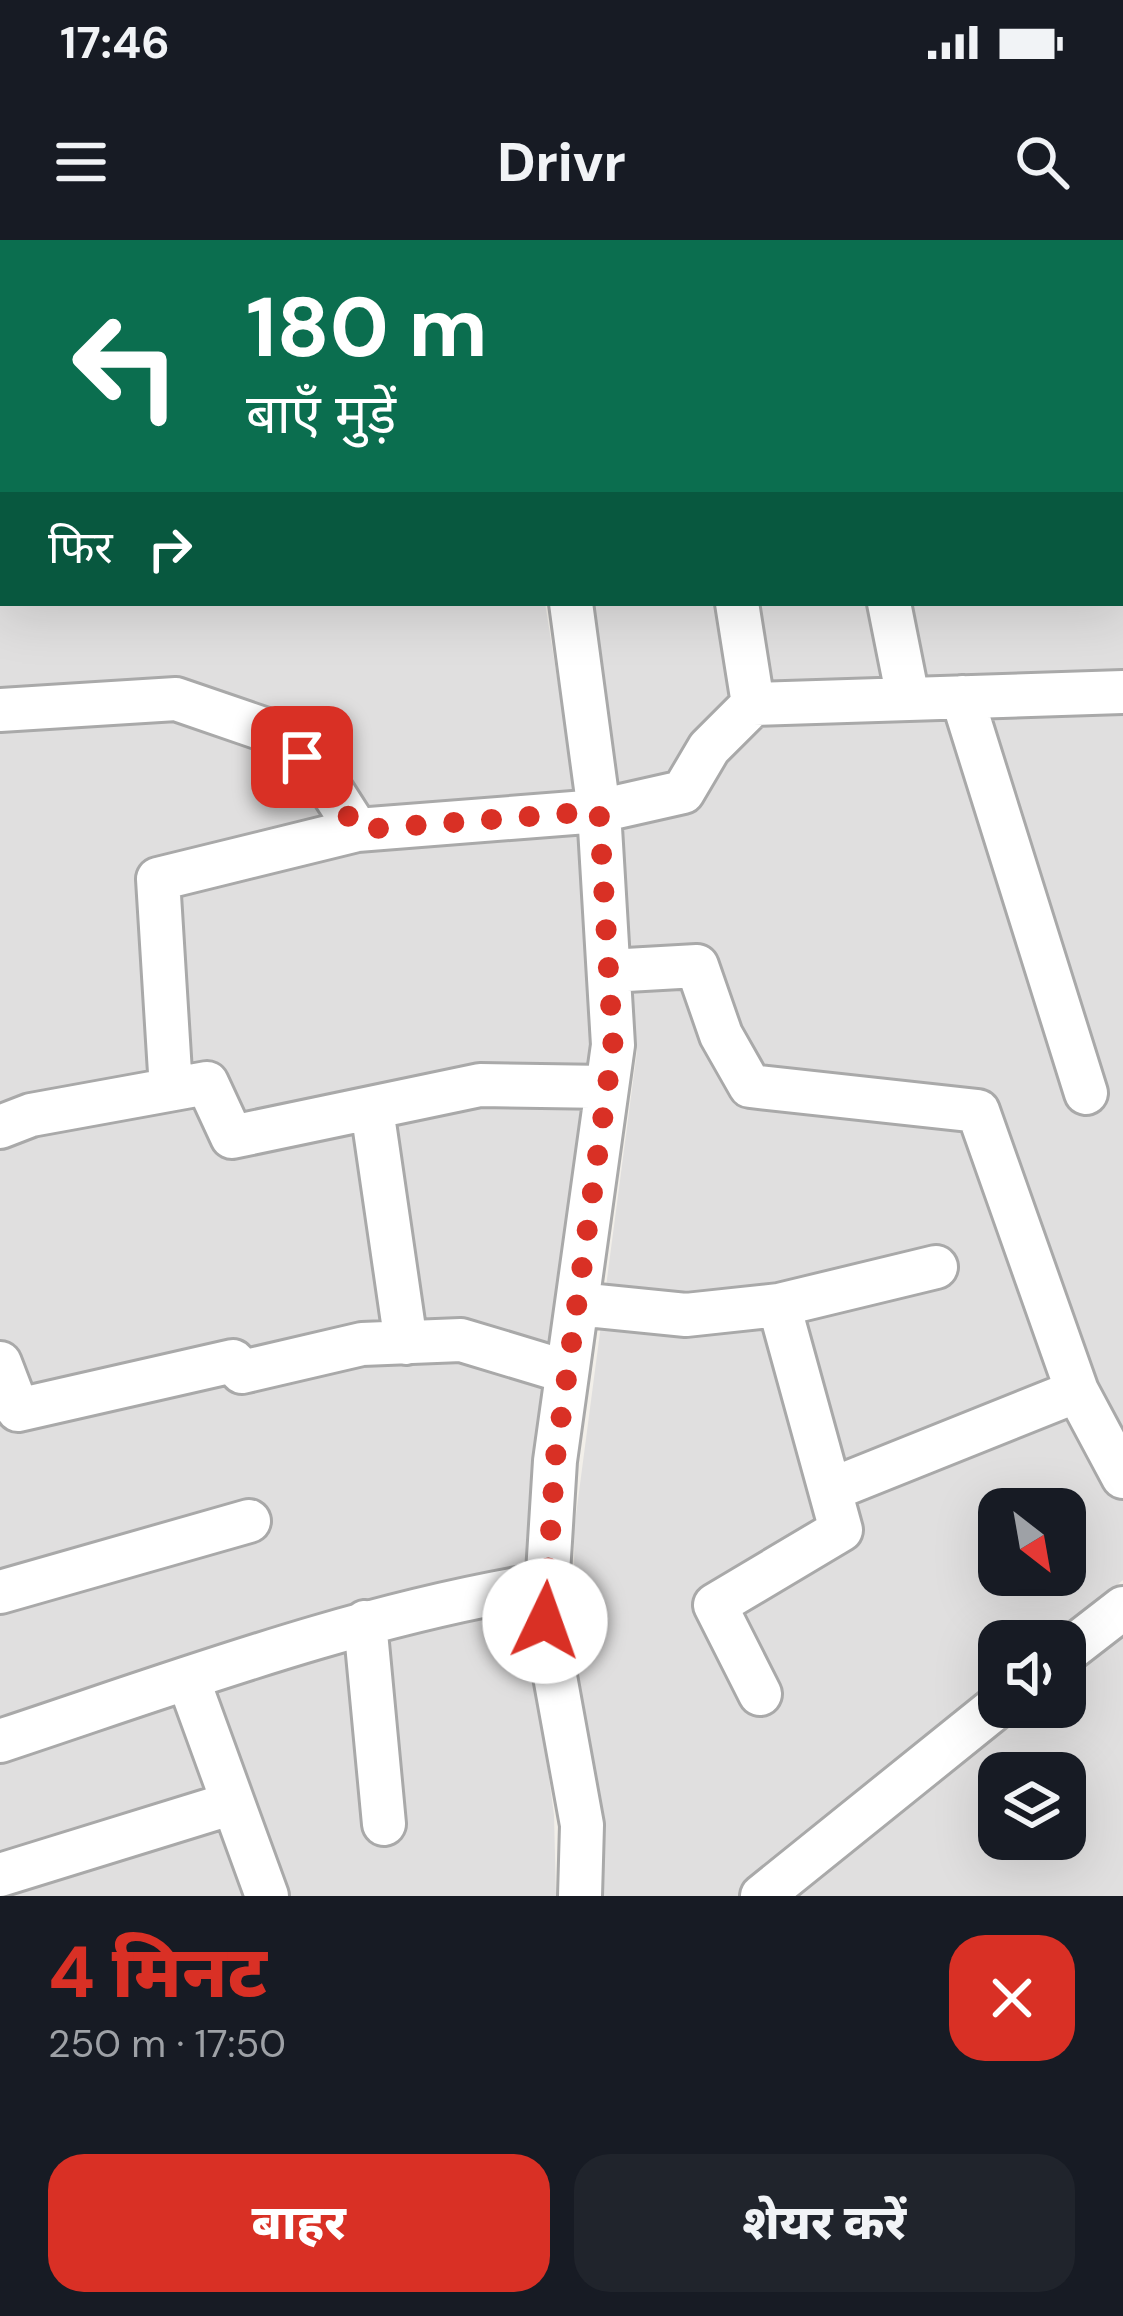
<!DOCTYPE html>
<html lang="hi">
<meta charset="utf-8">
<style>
body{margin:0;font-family:"DM Sans","Noto Sans Devanagari",sans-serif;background:#20242c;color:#f1f3f6;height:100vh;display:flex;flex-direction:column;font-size:45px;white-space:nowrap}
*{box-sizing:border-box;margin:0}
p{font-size:39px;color:#9ea1a6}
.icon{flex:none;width:66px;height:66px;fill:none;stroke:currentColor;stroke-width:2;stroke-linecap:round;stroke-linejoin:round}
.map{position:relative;height:1656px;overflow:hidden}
.sheet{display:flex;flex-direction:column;background:#171b24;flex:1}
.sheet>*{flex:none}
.guide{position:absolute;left:0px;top:0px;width:1125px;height:366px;box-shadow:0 12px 48px #0002;background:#0b6e4f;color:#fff;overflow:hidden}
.needle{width:78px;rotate:149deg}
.buttons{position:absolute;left:978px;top:1248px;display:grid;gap:24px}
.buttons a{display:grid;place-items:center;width:108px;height:108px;border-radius:24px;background:#171b24;box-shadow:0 12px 48px #0002;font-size:60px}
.pin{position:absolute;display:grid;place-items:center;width:102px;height:102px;color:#fff;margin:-51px;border-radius:24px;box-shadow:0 6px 18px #0006}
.me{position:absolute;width:132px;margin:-66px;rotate:3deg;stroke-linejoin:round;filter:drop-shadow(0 0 9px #0008)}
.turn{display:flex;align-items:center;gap:42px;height:252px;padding:0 48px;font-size:54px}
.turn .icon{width:156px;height:156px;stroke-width:2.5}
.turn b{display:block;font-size:84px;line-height:102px}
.then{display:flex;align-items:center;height:114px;padding:0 48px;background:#0003;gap:24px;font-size:45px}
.round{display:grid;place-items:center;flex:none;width:126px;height:126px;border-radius:36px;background:#20242c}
.head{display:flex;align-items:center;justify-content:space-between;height:204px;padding:0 48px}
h1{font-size:72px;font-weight:800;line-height:90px;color:#d93025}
.action{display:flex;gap:24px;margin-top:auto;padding:24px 48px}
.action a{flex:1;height:138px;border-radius:36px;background:#d93025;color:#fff;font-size:48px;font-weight:800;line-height:138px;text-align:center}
.action a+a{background:#20242c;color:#f1f3f6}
.status{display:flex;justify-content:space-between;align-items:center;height:84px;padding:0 60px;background:#171b24;direction:ltr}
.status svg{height:33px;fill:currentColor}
header{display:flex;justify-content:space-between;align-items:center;height:156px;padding:0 48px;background:#171b24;font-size:54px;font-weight:800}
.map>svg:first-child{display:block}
.residential{fill:#e0dfdf;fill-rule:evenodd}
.park{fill:url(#park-crowns)}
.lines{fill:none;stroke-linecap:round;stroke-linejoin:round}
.minor-casing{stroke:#a9a9a9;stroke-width:48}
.minor{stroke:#fff;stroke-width:42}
.route{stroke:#d93025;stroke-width:21;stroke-dasharray:0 37.8}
</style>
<div class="status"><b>17:46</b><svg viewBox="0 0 49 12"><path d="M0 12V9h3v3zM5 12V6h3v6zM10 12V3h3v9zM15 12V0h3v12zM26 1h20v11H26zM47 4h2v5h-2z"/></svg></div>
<header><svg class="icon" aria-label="menu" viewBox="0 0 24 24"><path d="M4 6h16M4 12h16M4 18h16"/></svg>Drivr<svg class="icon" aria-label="search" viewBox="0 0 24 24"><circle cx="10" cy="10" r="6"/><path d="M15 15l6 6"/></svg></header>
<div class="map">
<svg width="1123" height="1656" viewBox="0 0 1123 1656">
<defs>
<pattern id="park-crowns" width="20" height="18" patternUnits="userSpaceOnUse" patternTransform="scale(3)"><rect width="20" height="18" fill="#c8facc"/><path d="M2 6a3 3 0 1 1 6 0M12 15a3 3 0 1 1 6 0" fill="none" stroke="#acd6af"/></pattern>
</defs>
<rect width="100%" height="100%" fill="#f2efe9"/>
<path class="residential" d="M 0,0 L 482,0 L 3,3 L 3,363 L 545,363 L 584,604 L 591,806 L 537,1180 L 527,1373 L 554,1575 L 556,1656 L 0,1656 Z
M 527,0 L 1123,0 L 1123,1340 L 1049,1401 L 999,1401 L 999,1442 L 738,1656 L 601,1656 L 575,1441 L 574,1290 L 637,811 L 593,363 L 1122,363 L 1122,3 ZM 999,1269 L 1065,1269 L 1065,1335 L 999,1335 Z
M 1123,1390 L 1123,1656 L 798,1656 L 1029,1467 L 1065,1467 L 1065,1438 ZM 999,1533 L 1065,1533 L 1065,1599 L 999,1599 Z"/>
<path class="park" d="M 843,0 L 1073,0 L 843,3 Z"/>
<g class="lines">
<g class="minor-casing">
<path id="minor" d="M 503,0 L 504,3
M 678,0 L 678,3
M 820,0 L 820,3
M 577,3 L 600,0
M 1094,3 L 1094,0
M 1122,302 L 1123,302
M 571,363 L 599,571 L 613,805 L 555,1221 L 545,1381 L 582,1585 L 580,1656
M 737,363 L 753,464
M 889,363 L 908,458
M 962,457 L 1086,853
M 0,470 L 176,459 L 278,494 L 325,540 L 357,590
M 609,731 L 697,726 L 721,795 L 750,846 L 978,871 L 1077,1151 L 1123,1237
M 171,849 L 158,639 L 357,590 L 599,571 L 683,552 L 709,508 L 753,464 L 1123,452
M 372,869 L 406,1103
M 0,887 L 31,875 L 207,843 L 232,897 L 480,845 L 607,847
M 577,1064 L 686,1075 L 779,1065 L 936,1027
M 0,1123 L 18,1170 L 233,1121 L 242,1132 L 362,1104 L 461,1100 L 567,1132
M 830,1250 L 1077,1151
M 0,1352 L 249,1281
M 365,1382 L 384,1584
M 1065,1413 L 1123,1368
M 188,1439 L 267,1656
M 760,1454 L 715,1365 L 841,1290 L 779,1065
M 0,1501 C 181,1441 359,1374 547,1344
M 0,1635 L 233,1563
M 762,1656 L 999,1465"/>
</g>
<use href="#minor" class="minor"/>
</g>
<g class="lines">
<path class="route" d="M 302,517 L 325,540 L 357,590 L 599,571 L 613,805 L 555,1221 L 545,1381"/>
</g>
</svg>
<div class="buttons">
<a><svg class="needle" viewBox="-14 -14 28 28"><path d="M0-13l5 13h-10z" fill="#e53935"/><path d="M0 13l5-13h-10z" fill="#9ea1a6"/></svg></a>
<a><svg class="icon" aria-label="sound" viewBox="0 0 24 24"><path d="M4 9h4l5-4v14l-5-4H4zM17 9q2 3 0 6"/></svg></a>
<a><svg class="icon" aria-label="layers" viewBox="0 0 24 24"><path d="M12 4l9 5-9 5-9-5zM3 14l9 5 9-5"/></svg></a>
</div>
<div class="pin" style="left:302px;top:517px;background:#d93025"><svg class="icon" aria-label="arrive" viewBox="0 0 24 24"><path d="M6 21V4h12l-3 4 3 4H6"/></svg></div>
<svg class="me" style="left:545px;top:1381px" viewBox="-20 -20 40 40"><circle r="19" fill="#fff"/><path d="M0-13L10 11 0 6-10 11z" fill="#d93025"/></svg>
<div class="guide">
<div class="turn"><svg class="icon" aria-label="left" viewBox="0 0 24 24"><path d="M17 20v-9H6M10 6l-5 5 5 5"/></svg><div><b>180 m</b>बाएँ मुड़ें</div></div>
<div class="then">फिर<svg class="icon" aria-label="right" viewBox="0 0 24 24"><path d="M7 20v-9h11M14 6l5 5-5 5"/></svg></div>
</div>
</div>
<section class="sheet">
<div class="head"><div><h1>4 मिनट</h1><p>250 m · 17:50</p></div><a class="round" style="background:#d93025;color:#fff"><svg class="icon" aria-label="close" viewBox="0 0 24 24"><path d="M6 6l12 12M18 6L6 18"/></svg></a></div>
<div class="action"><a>बाहर</a><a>शेयर करें</a></div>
</section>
